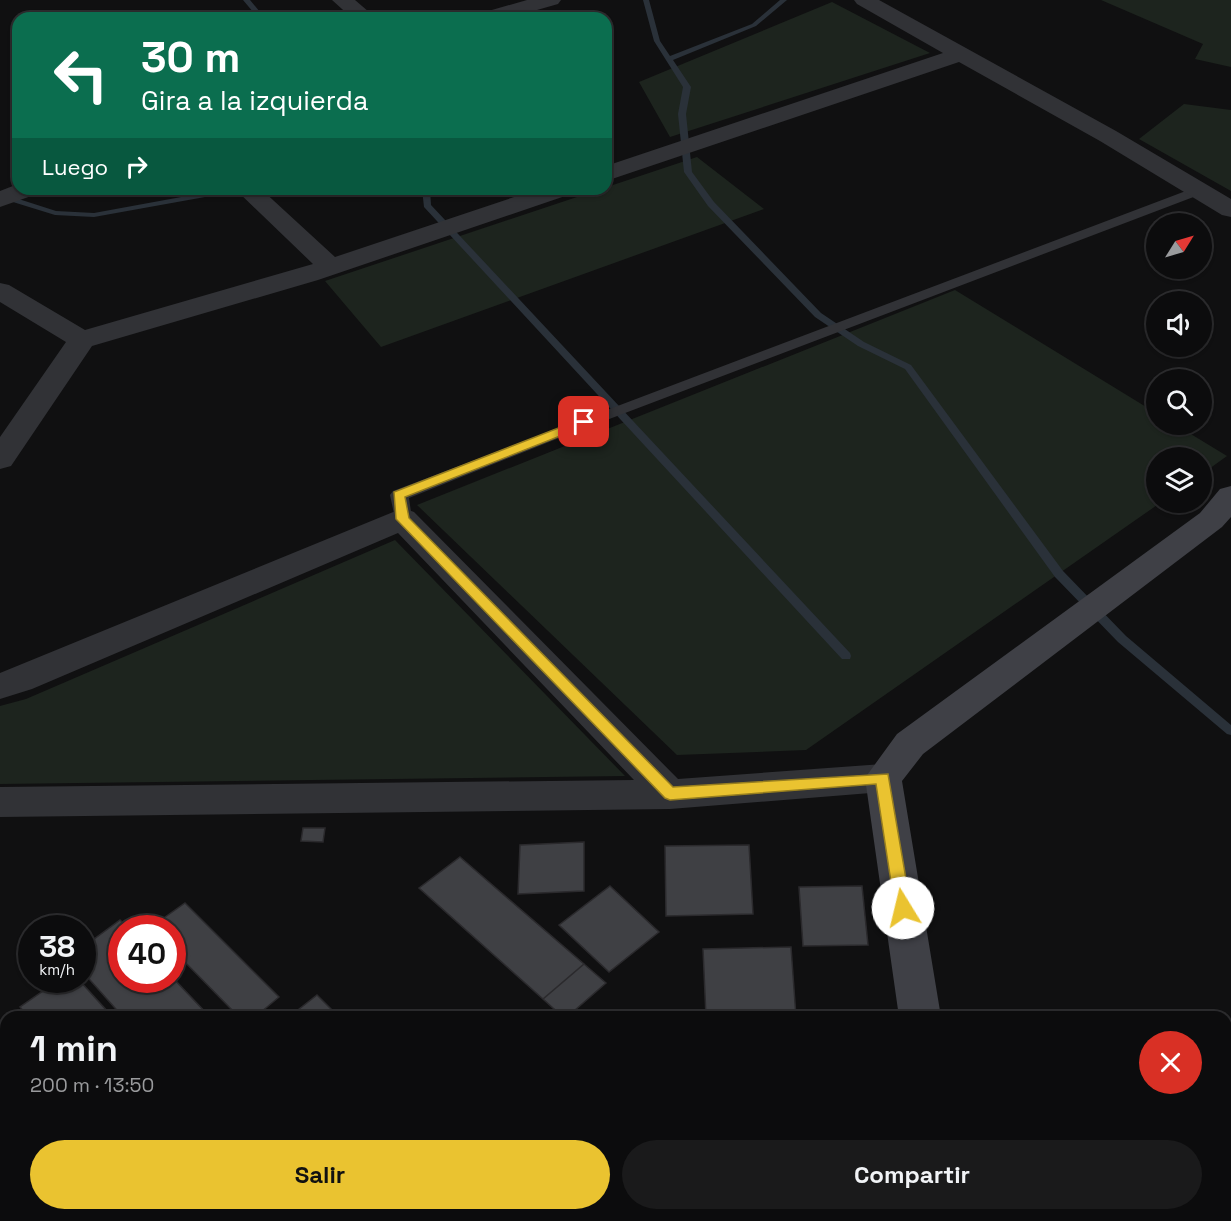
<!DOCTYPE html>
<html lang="es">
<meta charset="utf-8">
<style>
body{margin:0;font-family:"Space Grotesk",sans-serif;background:#1a1a1b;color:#f1f3f6;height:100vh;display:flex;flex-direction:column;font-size:22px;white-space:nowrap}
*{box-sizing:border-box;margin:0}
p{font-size:20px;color:#9a9b9d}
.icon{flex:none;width:33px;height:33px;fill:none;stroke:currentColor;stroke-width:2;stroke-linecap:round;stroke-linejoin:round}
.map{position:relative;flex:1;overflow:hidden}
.details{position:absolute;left:0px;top:1011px;width:1232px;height:210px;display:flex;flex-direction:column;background:#0c0c0d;border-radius:18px 18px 0 0;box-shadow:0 2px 4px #0004,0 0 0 2px #2c2c2e}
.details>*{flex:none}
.guide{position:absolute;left:12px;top:12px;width:600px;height:183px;border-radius:18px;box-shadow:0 2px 4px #0004,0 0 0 2px #2c2c2e;background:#0b6e4f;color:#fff;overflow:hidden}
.needle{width:39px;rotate:53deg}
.fabs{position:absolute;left:1146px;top:213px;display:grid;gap:12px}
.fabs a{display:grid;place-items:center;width:66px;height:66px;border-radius:50%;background:#0c0c0d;box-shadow:0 2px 4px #0004,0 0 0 2px #2c2c2e;font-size:30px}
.speed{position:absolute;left:18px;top:915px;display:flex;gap:12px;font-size:30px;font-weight:700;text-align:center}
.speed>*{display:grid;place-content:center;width:78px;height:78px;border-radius:50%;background:#0c0c0d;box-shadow:0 2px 4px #0004,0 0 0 2px #2c2c2e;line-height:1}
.speed small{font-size:15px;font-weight:400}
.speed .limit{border:9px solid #d22;background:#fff;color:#111}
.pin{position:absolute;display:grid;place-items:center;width:51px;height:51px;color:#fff;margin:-26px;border-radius:12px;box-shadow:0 3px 9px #0006}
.me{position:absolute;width:66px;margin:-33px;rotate:351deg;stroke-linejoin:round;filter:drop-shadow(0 0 4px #0008)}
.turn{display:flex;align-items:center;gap:21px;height:126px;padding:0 30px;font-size:27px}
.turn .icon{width:78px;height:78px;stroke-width:2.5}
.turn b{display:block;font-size:42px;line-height:51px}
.then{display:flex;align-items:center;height:57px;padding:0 30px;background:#0003;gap:12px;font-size:22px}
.round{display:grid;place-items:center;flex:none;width:63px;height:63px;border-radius:32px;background:#1a1a1b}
.summary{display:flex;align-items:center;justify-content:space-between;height:102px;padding:0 30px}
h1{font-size:36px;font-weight:700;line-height:45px}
.button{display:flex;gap:12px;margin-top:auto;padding:12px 30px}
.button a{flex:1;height:69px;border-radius:36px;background:#eac330;color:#111;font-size:24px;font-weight:700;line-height:69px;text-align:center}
.button a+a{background:#1a1a1b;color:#f1f3f6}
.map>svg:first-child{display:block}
.green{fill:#1d241e}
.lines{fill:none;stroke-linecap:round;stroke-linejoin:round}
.stream{fill:#2a3139;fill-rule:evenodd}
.building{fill:#3f4044;stroke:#2b2a2d;stroke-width:1.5}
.lane{fill:#313236;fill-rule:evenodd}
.street{fill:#313236;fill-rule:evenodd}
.secondary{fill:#3f4046;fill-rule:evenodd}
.route{fill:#eac330;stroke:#987f1f;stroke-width:1.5}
</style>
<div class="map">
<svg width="1231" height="1221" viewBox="0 0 1231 1221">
<rect width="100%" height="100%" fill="#101011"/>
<path class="green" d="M 1101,0 L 1231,0 L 1231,67 L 1195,59 L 1203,44 Z
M 832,2 L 930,53 L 670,137 L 639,82 Z
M 1184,104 L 1231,110 L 1231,191 L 1139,139 Z
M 697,157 L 764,209 L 381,347 L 325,281 Z
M 955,290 L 1156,413 L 1156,424 L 1176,425 L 1227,456 L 1202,474 L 1202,458 L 1156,458 L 1156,502 L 1160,503 L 806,750 L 677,755 L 417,505 Z
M 395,540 L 625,776 L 0,784 L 0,706 L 26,699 Z"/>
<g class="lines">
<path class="stream" d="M 243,0 L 250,0 L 265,18 L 258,18 Z
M 643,0 L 649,0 L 660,41 L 670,56 L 752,24 L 780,0 L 787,0 L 756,26 L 673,60 L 691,87 L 686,114 L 692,172 L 714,202 L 821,313 L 864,342 L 911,365 L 1063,571 L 1126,636 L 1231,725 L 1231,735 L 1227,734 L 1118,642 L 1055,577 L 905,369 L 858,346 L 815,317 L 708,206 L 684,172 L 678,114 L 683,87 L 654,41 Z
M 213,189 L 224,189 L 205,197 L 94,217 L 55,215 L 0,198 L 0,193 L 56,211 L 94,213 L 203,193 Z
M 422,189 L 430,189 L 431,205 L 850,653 L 851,656 L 850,659 L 842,659 L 424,207 Z"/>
</g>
<path class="building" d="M 303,828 L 325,828 L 323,842 L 301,841 Z
M 584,842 L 584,891 L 518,894 L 520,845 Z
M 749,845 L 753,914 L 666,916 L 665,846 Z
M 460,857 L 584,964 L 543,999 L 419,888 Z
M 610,886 L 659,932 L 609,972 L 559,925 Z
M 862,886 L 868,945 L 803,946 L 799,887 Z
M 185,903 L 279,997 L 255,1017 L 239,1017 L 172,949 L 172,928 L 151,927 Z
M 120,920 L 128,928 L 122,928 L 122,980 L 172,980 L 172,977 L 210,1017 L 123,1017 L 82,971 L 82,948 Z
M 791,947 L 796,1017 L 706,1017 L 703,949 Z
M 584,964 L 606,983 L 567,1017 L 563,1017 L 543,999 Z
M 59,980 L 79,980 L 108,1012 L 101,1017 L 28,1017 L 20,1007 Z
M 317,995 L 339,1017 L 289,1017 Z
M 292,1215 L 396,1215 L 390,1221 L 285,1221 Z"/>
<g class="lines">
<path class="lane" d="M 1199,186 L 1204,187 L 1206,190 L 1204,193 L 554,440 L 409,498 L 412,519 L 410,523 L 396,523 L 390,495 L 393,491 Z
M 1231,1056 L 1231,1079 L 1226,1080 L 1226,1058 Z"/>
<path class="street" d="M 332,0 L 355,0 L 376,18 L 352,18 Z
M 527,0 L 561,0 L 558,4 L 509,18 L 474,18 L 478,14 Z
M 854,0 L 879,0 L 1116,131 L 1231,199 L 1231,217 L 1222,215 L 1100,141 L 959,62 L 606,181 L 606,166 L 943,53 L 857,4 Z
M 18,184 L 18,189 L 40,189 L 37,194 L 0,207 L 0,191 Z
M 235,189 L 261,189 L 335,257 L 538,189 L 574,189 L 571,194 L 318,280 L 92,346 L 11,466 L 0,469 L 0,437 L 66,342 L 0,302 L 0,283 L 9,285 L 85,330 L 313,264 Z
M 403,508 L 414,512 L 678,779 L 883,764 L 896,768 L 901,778 L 896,788 L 883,792 L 670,809 L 0,817 L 0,787 L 634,780 L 398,533 L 32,689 L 0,699 L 0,673 Z"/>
<path class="secondary" d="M 1231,486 L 1231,517 L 1222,527 L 923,754 L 902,781 L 941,1017 L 899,1017 L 865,778 L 897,734 L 1200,513 L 1220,489 Z
M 931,1215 L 977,1215 L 978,1221 L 932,1221 Z"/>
</g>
<path class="route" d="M 584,418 L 588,420 L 588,425 L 405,497 L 409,518 L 673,787 L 888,774 L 911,908 L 909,913 L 898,913 L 895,908 L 876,784 L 670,800 L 665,798 L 396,519 L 394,492 Z"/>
</svg>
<div class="fabs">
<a><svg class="needle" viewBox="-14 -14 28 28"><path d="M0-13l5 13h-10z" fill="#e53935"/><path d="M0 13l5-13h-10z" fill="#9a9b9d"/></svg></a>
<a><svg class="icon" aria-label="sound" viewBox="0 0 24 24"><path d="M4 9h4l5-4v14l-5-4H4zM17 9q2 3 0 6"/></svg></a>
<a><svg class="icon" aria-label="search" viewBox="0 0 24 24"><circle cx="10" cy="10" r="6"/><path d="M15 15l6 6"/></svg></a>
<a><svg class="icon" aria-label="layers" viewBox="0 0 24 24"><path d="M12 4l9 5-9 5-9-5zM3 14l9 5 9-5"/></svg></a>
</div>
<div class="speed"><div>38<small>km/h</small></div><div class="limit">40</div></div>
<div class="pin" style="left:584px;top:422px;background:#d93025"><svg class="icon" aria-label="arrive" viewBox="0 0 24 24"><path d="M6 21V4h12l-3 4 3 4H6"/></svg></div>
<svg class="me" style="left:903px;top:908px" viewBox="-20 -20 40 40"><circle r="19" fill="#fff"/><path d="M0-13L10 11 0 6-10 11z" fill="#eac330"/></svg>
<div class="guide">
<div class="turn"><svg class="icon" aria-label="left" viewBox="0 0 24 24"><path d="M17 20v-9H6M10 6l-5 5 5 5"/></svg><div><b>30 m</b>Gira a la izquierda</div></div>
<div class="then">Luego<svg class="icon" aria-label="right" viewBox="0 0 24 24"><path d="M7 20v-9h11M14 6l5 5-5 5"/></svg></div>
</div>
<section class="details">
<div class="summary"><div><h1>1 min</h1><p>200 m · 13:50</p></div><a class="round" style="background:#d93025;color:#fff"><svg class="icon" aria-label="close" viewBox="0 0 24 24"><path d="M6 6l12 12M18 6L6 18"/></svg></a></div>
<div class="button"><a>Salir</a><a>Compartir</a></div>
</section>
</div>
